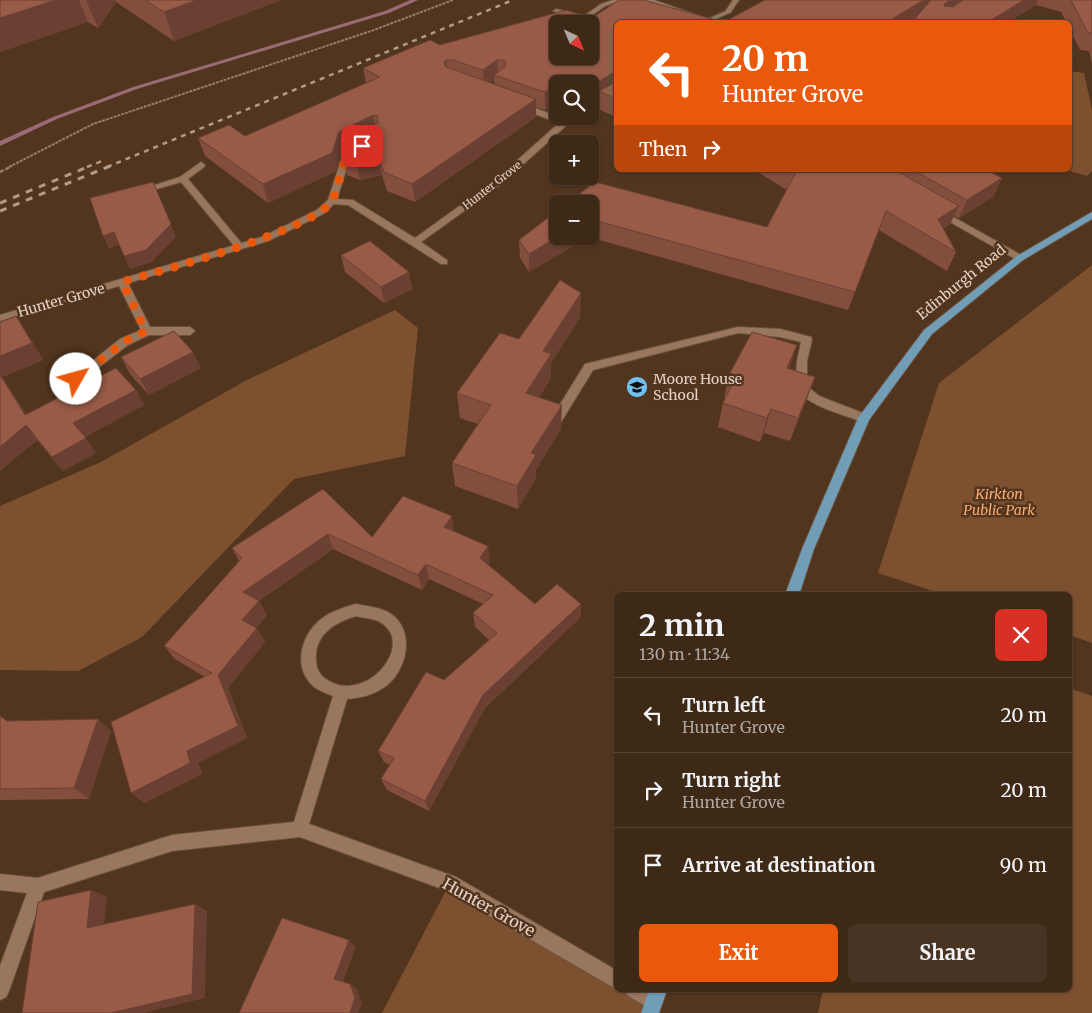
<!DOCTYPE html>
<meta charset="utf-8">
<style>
body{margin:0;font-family:Merriweather,serif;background:#493423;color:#f1f3f6;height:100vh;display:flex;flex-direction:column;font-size:19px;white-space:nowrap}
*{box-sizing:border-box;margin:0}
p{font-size:16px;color:#ada6a1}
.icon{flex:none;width:28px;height:28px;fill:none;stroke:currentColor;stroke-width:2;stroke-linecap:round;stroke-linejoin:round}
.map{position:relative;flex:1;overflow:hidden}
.sheet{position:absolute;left:614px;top:592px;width:458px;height:400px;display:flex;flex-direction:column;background:#3e2816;border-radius:8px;box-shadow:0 1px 4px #0004,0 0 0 1px #574435}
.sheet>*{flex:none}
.banner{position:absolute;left:614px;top:20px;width:458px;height:152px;border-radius:8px;box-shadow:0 1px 4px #0004,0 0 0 1px #574435;background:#ea580c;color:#fff;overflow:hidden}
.needle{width:32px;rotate:136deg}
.buttons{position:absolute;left:549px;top:15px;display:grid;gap:10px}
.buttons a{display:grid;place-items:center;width:50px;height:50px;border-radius:8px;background:#3e2816;box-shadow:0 1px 4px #0004,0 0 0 1px #574435;font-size:25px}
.pin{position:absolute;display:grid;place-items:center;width:42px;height:42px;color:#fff;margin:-21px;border-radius:10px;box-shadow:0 2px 8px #0006}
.me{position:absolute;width:55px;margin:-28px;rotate:52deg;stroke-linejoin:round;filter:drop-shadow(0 0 4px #0008)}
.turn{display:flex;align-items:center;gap:18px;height:105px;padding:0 25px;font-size:22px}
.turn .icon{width:65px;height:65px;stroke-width:2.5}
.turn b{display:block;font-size:35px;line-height:42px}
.then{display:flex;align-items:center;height:48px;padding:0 25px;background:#0003;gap:10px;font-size:19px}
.round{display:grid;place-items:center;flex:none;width:52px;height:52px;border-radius:8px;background:#493423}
.head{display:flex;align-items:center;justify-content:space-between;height:85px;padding:0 25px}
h1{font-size:30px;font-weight:700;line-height:38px}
.cta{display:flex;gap:10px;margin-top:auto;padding:10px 25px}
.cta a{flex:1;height:58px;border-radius:8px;background:#ea580c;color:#fff;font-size:20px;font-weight:700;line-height:58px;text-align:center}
.cta a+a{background:#493423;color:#f1f3f6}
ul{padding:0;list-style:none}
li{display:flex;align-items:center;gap:15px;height:75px;padding:0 25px;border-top:1px solid #574435}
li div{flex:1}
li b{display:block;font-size:19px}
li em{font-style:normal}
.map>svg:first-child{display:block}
.green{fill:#7d512f}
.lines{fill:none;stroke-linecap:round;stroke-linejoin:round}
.stream{fill:#9a6a75;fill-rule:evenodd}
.service-casing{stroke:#6b523d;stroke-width:2}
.minor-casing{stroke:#6b523d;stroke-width:2}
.primary-casing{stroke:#6b523d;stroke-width:2}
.path-far1{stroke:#967e6c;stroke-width:2;stroke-dasharray:3 1;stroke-linecap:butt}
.path{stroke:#967e6c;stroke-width:2.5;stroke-dasharray:4 2;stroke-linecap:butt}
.service{fill:#99775f;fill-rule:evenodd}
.minor{fill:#99775f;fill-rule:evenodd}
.primary{fill:#719db7;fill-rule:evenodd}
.rail-far1{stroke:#b19b8a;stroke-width:2.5;stroke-dasharray:5 5;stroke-linecap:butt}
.rail{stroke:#b19b8a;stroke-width:3;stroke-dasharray:7 7;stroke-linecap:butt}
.wall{fill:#834e3e;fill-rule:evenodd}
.shaded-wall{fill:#6a4032}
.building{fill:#985b48;stroke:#6a4032;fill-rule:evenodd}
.route{stroke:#ea580c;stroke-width:9;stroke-dasharray:0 16.2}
.labels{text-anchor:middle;stroke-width:5;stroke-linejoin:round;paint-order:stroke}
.far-street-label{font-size:11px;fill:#e3d0c3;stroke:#52351e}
.street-label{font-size:14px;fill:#e3d0c3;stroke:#52351e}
.poi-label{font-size:14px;fill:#e3d0c3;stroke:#52351e;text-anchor:start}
.park-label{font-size:14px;font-style:italic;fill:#f8ac72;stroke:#52351e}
.near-street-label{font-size:16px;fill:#e3d0c3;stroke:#52351e}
</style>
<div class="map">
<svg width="1092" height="1013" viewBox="0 0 1092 1013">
<rect width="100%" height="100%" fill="#52351e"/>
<path class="green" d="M 1069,71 L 1084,73 L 1092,110 L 1092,171 L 1087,176 L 1066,170 L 1069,170 Z
M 1092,265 L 1092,643 L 1069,635 L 1069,595 L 945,595 L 878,573 L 939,383 Z
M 395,310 L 418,328 L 405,456 L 294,479 L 142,637 L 78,671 L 0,670 L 0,506 L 101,462 L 247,380 Z
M 1069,688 L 1092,696 L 1092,1013 L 818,1013 L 823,990 L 1069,990 Z
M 450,883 L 616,980 L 616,990 L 634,990 L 650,1013 L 382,1013 Z"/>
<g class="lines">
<path class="stream" d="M 410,0 L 418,0 L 389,13 L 137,89 L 57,119 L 0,146 L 0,141 L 53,117 L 133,87 L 385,11 Z"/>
<g class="service-casing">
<path id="service" d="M 733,0 L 739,0 L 730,13 L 726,13 L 725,12 Z
M 201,162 L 205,165 L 204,167 L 188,179 L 242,244 L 242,248 L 236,248 L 181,182 L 140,194 L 136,191 L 180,177 Z
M 738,327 L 780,329 L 811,337 L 812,340 L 807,361 L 807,386 L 819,396 L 868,415 L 870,418 L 868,421 L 860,421 C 839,413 809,407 795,387 L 797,361 L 801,342 L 780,337 L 738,333 L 593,370 L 561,422 L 553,422 L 551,419 L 585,364 Z"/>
</g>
<g class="minor-casing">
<path id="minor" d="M 613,0 L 623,0 L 605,6 L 585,20 L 553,11 L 556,9 L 584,16 L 601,4 Z
M 644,0 L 654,0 L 694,14 L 689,15 Z
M 726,11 L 731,12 L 709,22 L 701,22 Z
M 613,92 L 616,92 L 616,97 L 590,111 L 590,106 Z
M 518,104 L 524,104 L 565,119 L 570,116 L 581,116 L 568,124 L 499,186 L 421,242 L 447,260 L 447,264 L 441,264 L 348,205 L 334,204 L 323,214 L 268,241 L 128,283 L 150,327 L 190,327 L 195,331 L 190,335 L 149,335 L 128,345 L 80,382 L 76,383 L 70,379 L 120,339 L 141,330 L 119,286 L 0,321 L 0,315 L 262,237 L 317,210 L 328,200 L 343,154 L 353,147 L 357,150 L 351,155 L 337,199 L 353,200 L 415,238 L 493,182 L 559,123 L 518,108 Z
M 939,209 L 1023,256 L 1025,258 L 1023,260 L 1017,260 L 936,214 L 936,210 Z
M 356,604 C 365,606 377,607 386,611 C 416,626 409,668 386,686 C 374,695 361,698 347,699 L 309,824 L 456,877 L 616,970 L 616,989 L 445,890 L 300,837 L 172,851 L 44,892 L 9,991 L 6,997 L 0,1000 L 0,966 L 27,893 L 0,890 L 0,874 L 38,878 L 172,835 L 294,822 L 333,696 C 326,693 317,690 312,685 C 292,665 302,632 324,617 C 333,611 345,607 356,604 ZM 356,616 C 363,618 372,618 378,621 C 420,642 364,710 323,677 C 318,672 316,666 316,660 C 314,635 335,622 356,616 Z
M 625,990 C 639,990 657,986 663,1002 L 660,1008 L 654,1011 L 628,996 Z"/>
</g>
<g class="primary-casing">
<path id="primary" d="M 1092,212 L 1092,219 L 1023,260 L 932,334 L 869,420 L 814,549 L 799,595 L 785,595 L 802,549 L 858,418 L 924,330 L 1017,256 Z
M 649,990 L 667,990 L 659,1013 L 641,1013 Z"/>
</g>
<path class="path-far1" d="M 9,167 L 93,124 L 374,30 L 453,0"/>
<path class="path" d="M 0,172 L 12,166"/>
<use href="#service" class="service"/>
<use href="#minor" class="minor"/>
<use href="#primary" class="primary"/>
<path class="rail-far1" d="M 87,167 L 102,161
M 107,167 L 513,0"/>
<path class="rail" d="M 0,203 L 90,166
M 0,211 L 110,166"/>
</g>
<path class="wall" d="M 0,0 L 281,0 L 174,41 L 116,2 L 98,28 L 88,22 L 0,52 Z
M 765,0 L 1092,0 L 1092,63 L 1089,51 L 1080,50 L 1069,28 L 1069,22 L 1066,22 L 1061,12 L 1036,5 L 1008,22 L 912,22 L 916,18 L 909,22 L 616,22 L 616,117 L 598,109 L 598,99 L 590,84 L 558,84 L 545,110 L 536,107 L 536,117 L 415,202 L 387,191 L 382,175 L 360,180 L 347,175 L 343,157 L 345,149 L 343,150 L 336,171 L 268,203 L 205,156 L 198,138 L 245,136 L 366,83 L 363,68 L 440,45 L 592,18 L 724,22 ZM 494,80 L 495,84 L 490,83 Z
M 754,170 L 986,170 L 1002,178 L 993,197 L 959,218 L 954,216 L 950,224 L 943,229 L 956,252 L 947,271 L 879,230 L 848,310 L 589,237 L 529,272 L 520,258 L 519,240 L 558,236 L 590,236 L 590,204 L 767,227 L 787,190 Z
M 341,255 L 409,272 L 412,289 L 384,303 L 345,272 Z
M 16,316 L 27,333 L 43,360 L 2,377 L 26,414 L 136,390 L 144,405 L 85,437 L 96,453 L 63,471 L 37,440 L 0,471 L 0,322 Z
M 580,318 L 551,363 L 551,378 L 539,397 L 561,429 L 536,470 L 536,478 L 518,509 L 455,486 L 452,463 L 478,424 L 460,418 L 457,393 L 519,339 Z
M 121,357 L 201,368 L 149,395 L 130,374 Z
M 789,369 L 815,377 L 806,401 L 790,441 L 764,433 L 760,442 L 718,427 L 723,403 L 726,398 L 724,398 L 730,373 Z
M 323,489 L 372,537 L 454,532 L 490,561 L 488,565 L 535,604 L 581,604 L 580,618 L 485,708 L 429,811 L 387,790 L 381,779 L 390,765 L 384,762 L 378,751 L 444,680 L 489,640 L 475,627 L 473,613 L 483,604 L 429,579 L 422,590 L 333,549 L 259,601 L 267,615 L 256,628 L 265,642 L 228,688 L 247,738 L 198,763 L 202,774 L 144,803 L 205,677 L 175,659 L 164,646 L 239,561 L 232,548 Z
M 0,716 L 7,721 L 111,731 L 89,799 L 0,800 Z"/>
<path class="shaded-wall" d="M 56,0 L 79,0 L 88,22 L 0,52 L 0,18 Z
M 86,0 L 115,0 L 116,2 L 98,28 Z
M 197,0 L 281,0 L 174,41 L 164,12 Z
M 924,0 L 935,0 L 932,8 L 909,22 L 887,22 Z
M 950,0 L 969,0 L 938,20 L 944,4 Z
M 1024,0 L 1038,0 L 1036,5 L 1008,22 L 988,22 Z
M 446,60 L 448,77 L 444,62 Z
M 497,60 L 498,76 L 494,75 L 494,80 L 484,88 L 483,70 Z
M 613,73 L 612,90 L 599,91 L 598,99 L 590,104 L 590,87 Z
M 567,77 L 567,84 L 558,84 L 558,101 L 545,110 L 545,92 Z
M 536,99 L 536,117 L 415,202 L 412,184 Z
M 373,115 L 376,133 L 343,150 L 336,171 L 268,203 L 263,184 L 339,132 Z
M 378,157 L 382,175 L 360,180 L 356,162 Z
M 1002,178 L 993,197 L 959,218 L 967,200 Z
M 153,182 L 176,237 L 152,262 L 130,269 L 124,256 Z
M 959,206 L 950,224 L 930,237 L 938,219 Z
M 114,232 L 120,244 L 109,249 L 103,236 Z
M 559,236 L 589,236 L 589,237 L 529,272 L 529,254 Z
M 409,272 L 412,289 L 384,303 L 381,287 Z
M 581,293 L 580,318 L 551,363 L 551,378 L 527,417 L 526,393 L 543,351 Z
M 16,316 L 27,333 L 43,360 L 2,377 L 36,429 L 25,415 L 0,375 L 0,356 Z
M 797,345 L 789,370 L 787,368 Z
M 193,352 L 201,368 L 149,395 L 140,379 Z
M 815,377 L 806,401 L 790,441 L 798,418 Z
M 136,390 L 144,405 L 83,438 L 73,423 Z
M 562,405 L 561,429 L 536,470 L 536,478 L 518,509 L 517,486 L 531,453 Z
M 771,409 L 764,433 L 760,442 L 767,418 Z
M 26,425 L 37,440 L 0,471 L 0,447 Z
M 86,438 L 96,453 L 63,471 L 52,457 Z
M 452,516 L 454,531 L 444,527 Z
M 328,534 L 333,549 L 259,601 L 267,615 L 250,634 L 242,620 L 243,592 Z
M 488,546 L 490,561 L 482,573 L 480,558 Z
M 426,564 L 429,579 L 422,590 L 418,575 Z
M 581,604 L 580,618 L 485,708 L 429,811 L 425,801 L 483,695 Z
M 257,628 L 265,642 L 228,688 L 247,738 L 198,763 L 202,774 L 144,803 L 131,793 L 187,751 L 218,675 Z
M 98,719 L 111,731 L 89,799 L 74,788 Z
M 91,890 L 107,897 L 103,934 L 87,928 Z
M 195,904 L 207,911 L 205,998 L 144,1013 L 111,1013 Z
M 349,940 L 356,947 L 342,984 L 334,979 Z
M 350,984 L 357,989 L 362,1003 L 358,1013 L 350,1013 Z"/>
<path class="building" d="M 0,0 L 56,0 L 0,18 Z
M 145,0 L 197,0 L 164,12 Z
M 619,0 L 643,0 L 724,22 L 765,0 L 924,0 L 887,22 L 616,22 L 616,73 L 613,73 L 590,87 L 590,84 L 582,84 L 567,77 L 545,92 L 494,75 L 505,67 L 506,62 L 504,60 L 497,60 L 483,70 L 453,60 L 446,60 L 444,62 L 446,67 L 536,99 L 412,184 L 384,172 L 378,157 L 356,162 L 343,157 L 349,138 L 378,123 L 378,116 L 373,115 L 339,132 L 332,153 L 263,184 L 198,138 L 229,125 L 245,136 L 380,77 L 363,68 L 430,40 L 440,45 L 566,10 L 592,18 ZM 558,24 L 590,24 L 590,56 L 558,56 Z
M 931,0 L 950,0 L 944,4 L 944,6 L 953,7 L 963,0 L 1024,0 L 988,22 L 912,22 Z
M 1071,0 L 1092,0 L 1092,33 L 1088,33 Z
M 616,82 L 616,99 L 599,91 Z
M 789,170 L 895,170 L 959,206 L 938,219 L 956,252 L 886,211 L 855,292 L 590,219 L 590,204 L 566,204 L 595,182 L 767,227 L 795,174 Z
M 913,170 L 986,170 L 1002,178 L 967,200 Z
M 153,182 L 171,224 L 146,250 L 124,256 L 114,232 L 103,236 L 90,198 Z
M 558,210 L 558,236 L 559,236 L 529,254 L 519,240 Z
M 370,241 L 409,272 L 381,287 L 341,255 Z
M 560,280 L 581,293 L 543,351 L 551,354 L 526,393 L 562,405 L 531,453 L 536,455 L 517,486 L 452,463 L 491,405 L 457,393 L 500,333 L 519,339 Z
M 16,316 L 32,343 L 0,356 L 0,322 Z
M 174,331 L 193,352 L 140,379 L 121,357 Z
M 752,332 L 797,345 L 787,368 L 815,377 L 798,418 L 771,409 L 767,418 L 723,403 L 737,375 L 730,373 Z
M 116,368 L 136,390 L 73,423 L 86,438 L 52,457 L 26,425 L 0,447 L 0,375 L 25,415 Z
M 323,489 L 372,537 L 403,496 L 452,516 L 444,527 L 488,546 L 480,558 L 535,604 L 557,584 L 581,604 L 483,695 L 425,801 L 381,779 L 394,758 L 378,751 L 426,672 L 444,680 L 497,633 L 473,613 L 493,595 L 426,564 L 418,575 L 328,534 L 243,592 L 259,601 L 242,620 L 257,628 L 218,675 L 238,726 L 187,751 L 190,763 L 131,793 L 111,722 L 212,673 L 164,646 L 242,558 L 232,548 Z
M 0,716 L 7,721 L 98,719 L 74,788 L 0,789 Z
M 91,890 L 87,928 L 195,904 L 192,994 L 111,1013 L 22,1013 L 38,902 Z
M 282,918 L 349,940 L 334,979 L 350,984 L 355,998 L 350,1013 L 239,1013 Z"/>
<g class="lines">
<path class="route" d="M 76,379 L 124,342 L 146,331 L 122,282 C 160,271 314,230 332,201 C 336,194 343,164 347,154 L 362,146"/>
</g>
<defs>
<g id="school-disc" transform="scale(1.125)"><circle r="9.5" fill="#70c1f4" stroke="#52351e"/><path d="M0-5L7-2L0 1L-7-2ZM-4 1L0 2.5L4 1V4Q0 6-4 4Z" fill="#111"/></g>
</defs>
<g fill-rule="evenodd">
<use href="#school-disc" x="637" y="387"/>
</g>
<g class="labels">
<g class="far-street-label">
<text transform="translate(492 185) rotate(-38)" y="4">Hunter Grove</text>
</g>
<g class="street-label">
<text transform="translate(961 282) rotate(-39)" y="5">Edinburgh Road</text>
<text transform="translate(61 300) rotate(-16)" y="5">Hunter Grove</text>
</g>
<g class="poi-label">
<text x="653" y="384">Moore House<tspan x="653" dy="16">School</tspan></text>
</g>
<g class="park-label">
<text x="999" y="499">Kirkton<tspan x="999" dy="16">Public Park</tspan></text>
</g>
<g class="near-street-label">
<text transform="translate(489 907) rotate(29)" y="6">Hunter Grove</text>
</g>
</g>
</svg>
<div class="buttons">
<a><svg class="needle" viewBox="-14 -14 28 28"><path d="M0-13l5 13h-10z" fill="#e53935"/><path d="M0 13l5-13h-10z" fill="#ada6a1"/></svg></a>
<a><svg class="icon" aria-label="search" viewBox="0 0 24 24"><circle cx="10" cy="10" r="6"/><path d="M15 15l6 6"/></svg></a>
<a>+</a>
<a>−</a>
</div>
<div class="pin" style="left:362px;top:146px;background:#d93025"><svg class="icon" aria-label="arrive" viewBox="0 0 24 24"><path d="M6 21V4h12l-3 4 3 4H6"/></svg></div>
<svg class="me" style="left:76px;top:379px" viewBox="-20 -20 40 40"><circle r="19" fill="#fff"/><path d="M0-13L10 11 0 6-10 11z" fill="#ea580c"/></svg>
<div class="banner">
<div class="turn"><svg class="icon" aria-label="left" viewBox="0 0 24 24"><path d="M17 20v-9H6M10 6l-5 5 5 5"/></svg><div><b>20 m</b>Hunter Grove</div></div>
<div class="then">Then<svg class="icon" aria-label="right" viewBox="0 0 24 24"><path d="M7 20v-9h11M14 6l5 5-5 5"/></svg></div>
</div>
<section class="sheet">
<div class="head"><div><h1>2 min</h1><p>130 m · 11:34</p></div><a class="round" style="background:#d93025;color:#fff"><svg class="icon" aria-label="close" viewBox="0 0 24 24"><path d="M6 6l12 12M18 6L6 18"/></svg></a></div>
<ul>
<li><svg class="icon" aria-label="left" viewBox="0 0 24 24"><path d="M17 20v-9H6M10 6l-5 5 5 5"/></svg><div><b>Turn left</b><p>Hunter Grove</p></div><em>20 m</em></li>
<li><svg class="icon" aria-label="right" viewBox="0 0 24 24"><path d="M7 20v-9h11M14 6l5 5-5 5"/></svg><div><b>Turn right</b><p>Hunter Grove</p></div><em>20 m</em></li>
<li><svg class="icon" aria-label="arrive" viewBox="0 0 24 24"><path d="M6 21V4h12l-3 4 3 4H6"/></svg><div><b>Arrive at destination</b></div><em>90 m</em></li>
</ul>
<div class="cta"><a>Exit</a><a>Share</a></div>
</section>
</div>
